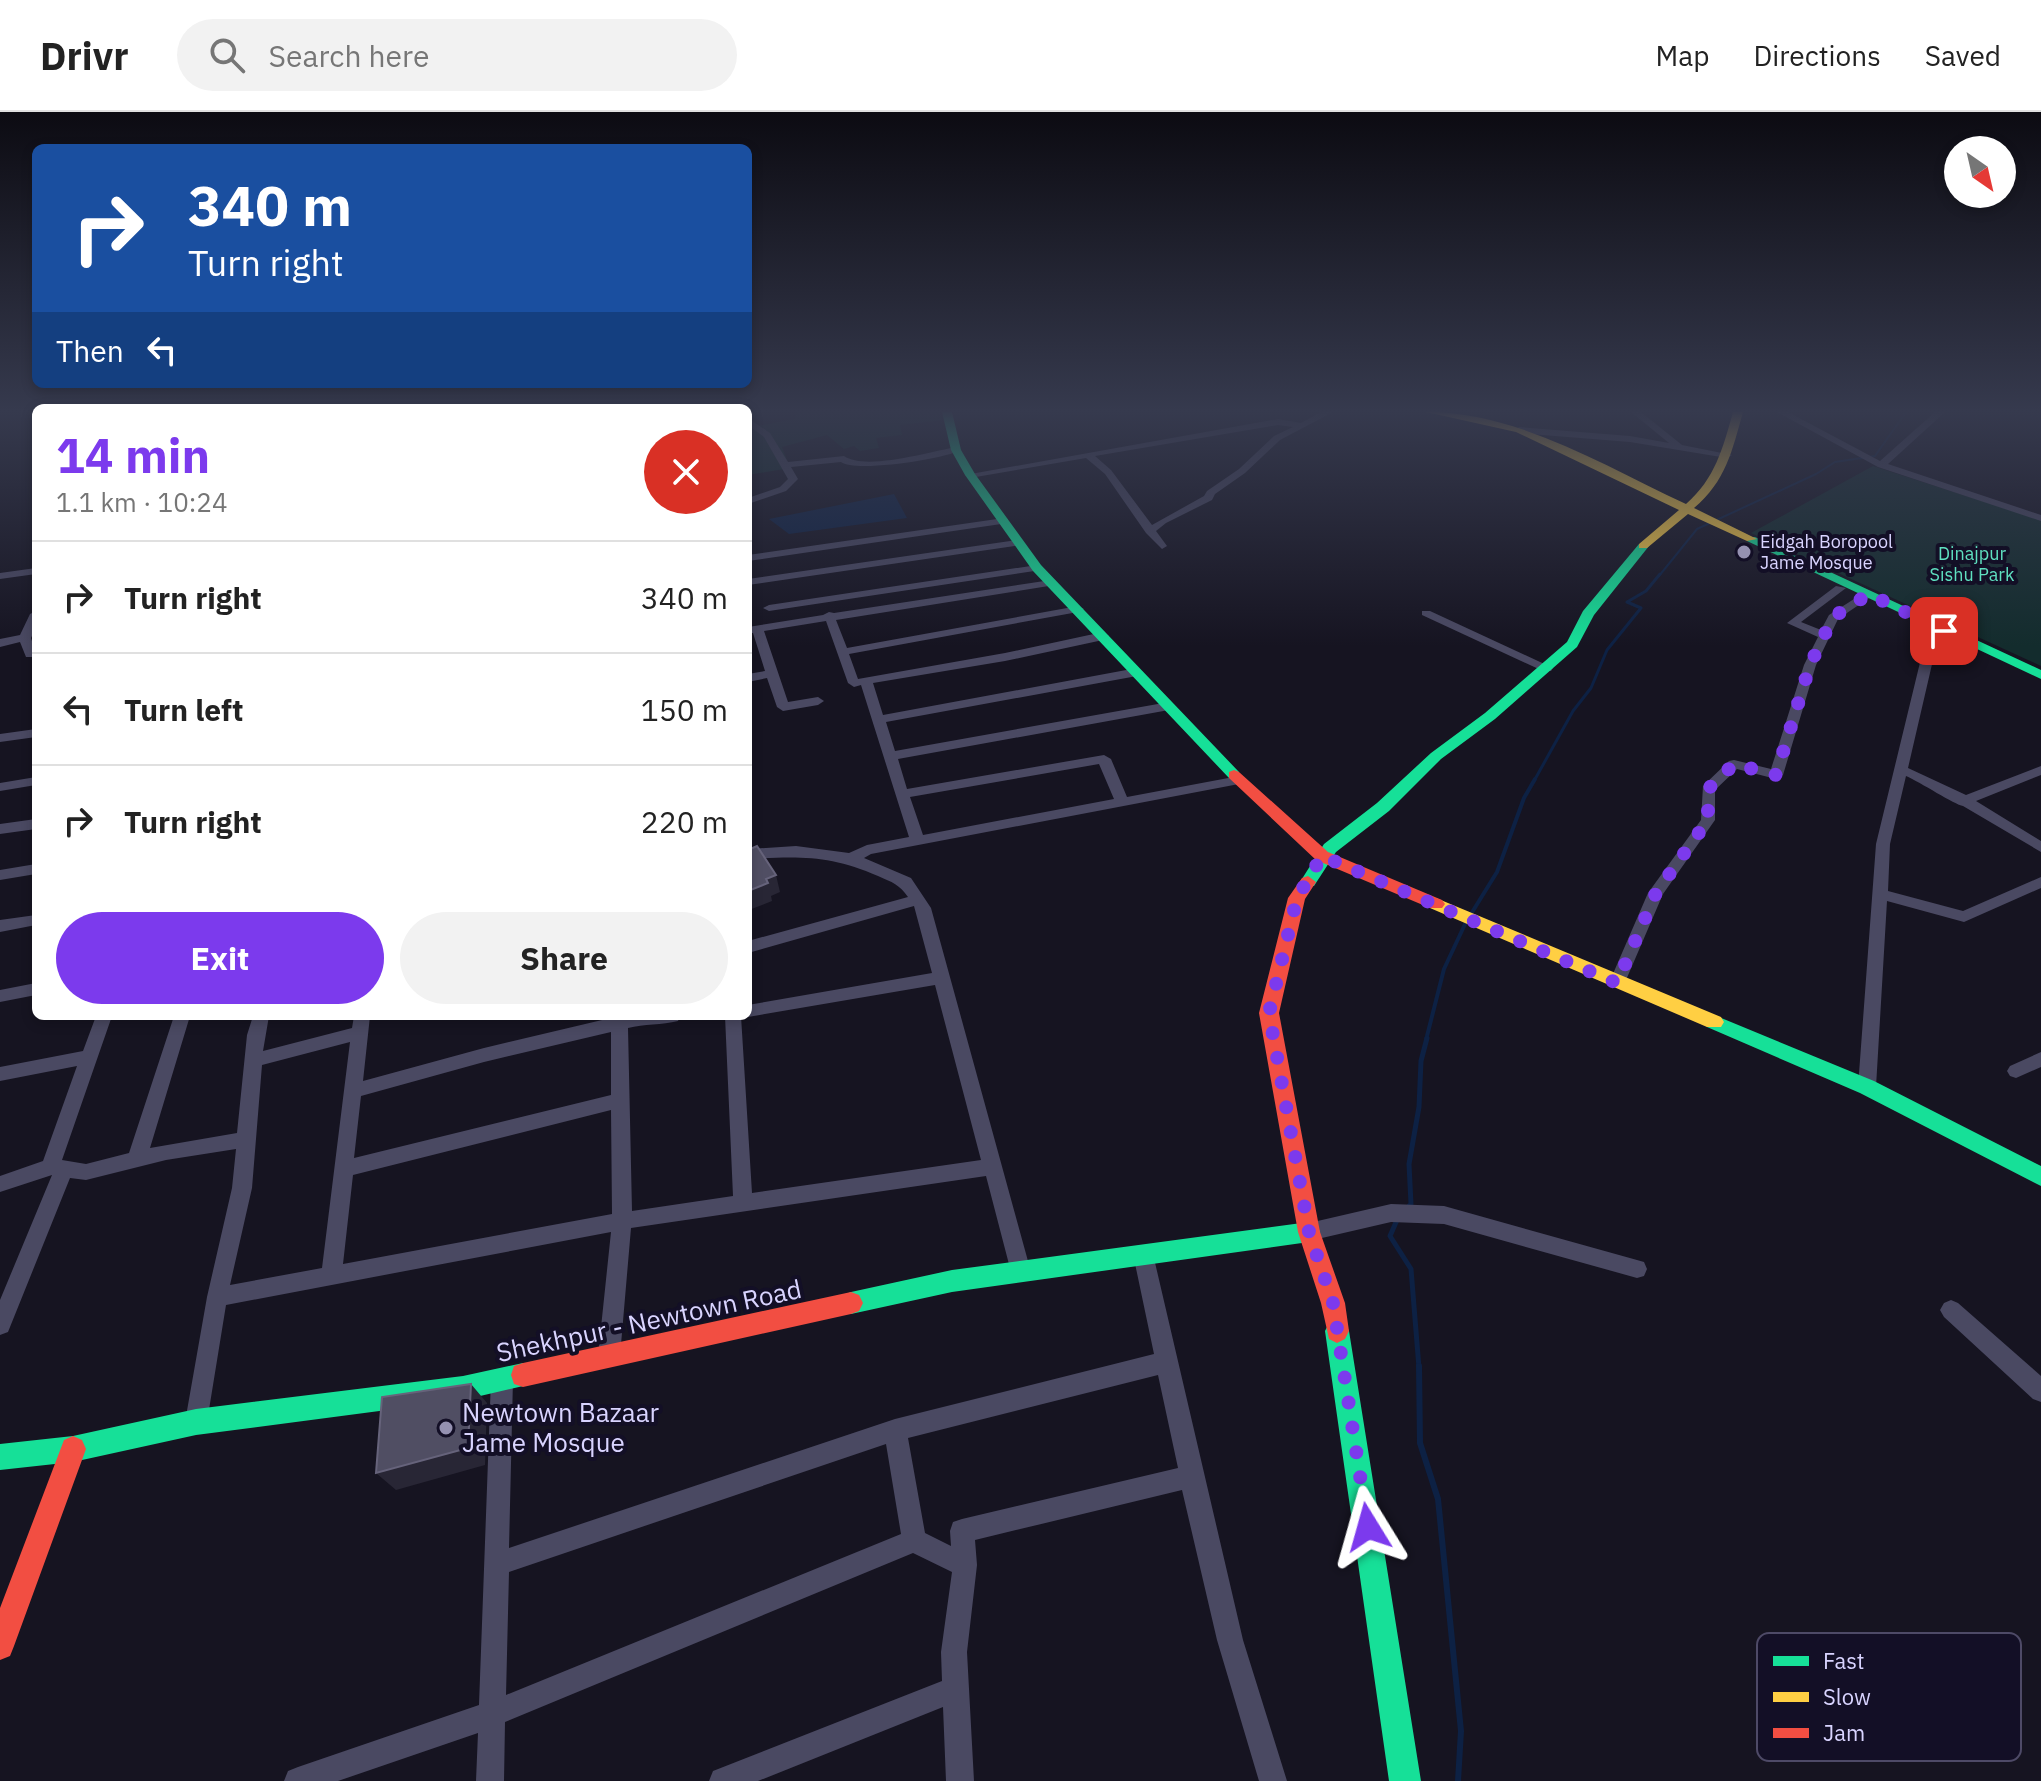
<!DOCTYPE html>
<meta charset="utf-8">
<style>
body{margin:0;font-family:"IBM Plex Sans",sans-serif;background:#f2f2f2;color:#222;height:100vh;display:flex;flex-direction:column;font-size:30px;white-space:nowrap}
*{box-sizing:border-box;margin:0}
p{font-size:26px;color:#767676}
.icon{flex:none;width:44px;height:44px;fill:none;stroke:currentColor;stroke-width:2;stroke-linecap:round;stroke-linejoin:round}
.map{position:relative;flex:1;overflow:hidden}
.side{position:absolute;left:32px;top:292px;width:720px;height:616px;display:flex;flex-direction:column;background:#fff;border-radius:12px;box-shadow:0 4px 12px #0003}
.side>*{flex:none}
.hud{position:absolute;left:32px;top:32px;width:720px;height:244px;border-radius:12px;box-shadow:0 4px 12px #0003;background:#1a4fa0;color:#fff;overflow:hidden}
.needle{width:52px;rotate:146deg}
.fabs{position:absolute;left:1944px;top:24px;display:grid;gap:16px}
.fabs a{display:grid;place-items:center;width:72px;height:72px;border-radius:50%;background:#fff;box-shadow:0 4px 12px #0003;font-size:40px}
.pin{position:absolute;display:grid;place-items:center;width:68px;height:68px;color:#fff;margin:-34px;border-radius:16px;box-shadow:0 4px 12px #0006}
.me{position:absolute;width:88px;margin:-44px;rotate:352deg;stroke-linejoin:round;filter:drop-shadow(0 0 6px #0008)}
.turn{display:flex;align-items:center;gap:28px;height:168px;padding:0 24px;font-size:36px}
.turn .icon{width:104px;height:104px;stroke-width:2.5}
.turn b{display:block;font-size:56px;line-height:68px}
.then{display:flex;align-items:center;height:76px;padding:0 24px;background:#0003;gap:16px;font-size:30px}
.round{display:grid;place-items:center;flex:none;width:84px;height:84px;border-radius:42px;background:#f2f2f2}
.head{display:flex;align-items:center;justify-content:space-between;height:136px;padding:0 24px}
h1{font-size:48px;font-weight:700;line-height:60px;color:#7c3aed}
.primary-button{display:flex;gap:16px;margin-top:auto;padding:16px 24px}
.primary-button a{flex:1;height:92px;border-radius:48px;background:#7c3aed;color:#fff;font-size:32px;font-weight:700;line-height:92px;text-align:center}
.primary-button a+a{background:#f2f2f2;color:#222}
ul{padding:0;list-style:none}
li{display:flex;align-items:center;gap:24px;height:112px;padding:0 24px;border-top:2px solid #e0e0e0}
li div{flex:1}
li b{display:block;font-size:30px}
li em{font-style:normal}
header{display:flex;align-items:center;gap:48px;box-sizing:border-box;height:112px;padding:0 40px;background:#fff;border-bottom:2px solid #e0e0e0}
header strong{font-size:38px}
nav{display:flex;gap:44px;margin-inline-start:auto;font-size:28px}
.search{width:560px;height:72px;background:#f2f2f2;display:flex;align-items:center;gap:20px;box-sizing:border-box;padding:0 28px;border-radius:44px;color:#767676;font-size:30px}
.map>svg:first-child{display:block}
.green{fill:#132c2d}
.water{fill:#0d2144}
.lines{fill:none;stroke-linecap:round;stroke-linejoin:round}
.stream-far4{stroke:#0d2144;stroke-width:2}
.stream-far3{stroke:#0d2144;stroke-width:3}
.stream-far2{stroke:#0d2144;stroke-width:4}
.stream-far1{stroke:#0d2144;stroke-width:5}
.stream{stroke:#0d2144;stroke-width:6}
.street{fill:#4a4962;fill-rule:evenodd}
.fast{fill:#16e098;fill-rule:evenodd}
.slow{fill:#ffcf43;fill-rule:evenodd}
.jam{fill:#f24e42;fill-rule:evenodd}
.shaded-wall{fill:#282635}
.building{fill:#504e63;stroke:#66637b;stroke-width:2}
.route{stroke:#7c3aed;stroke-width:14;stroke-dasharray:0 25.2}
.poi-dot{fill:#9591b1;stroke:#130f26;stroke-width:3}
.labels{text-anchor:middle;stroke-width:8;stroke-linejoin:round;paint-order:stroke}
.far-poi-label{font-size:18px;fill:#d9d4ff;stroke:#130f26;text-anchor:start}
.far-park-label{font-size:18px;fill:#5fe0c0;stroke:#130f26}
.near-street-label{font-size:26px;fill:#d9d4ff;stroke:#130f26}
.near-poi-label{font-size:26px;fill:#d9d4ff;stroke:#130f26;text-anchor:start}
.key{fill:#130f26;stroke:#4e4a67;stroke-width:2}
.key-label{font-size:22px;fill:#d9d4ff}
</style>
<header>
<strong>Drivr</strong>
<div class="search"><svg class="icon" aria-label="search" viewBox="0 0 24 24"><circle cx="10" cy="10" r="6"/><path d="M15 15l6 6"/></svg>Search here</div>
<nav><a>Map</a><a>Directions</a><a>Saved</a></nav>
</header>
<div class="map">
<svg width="2041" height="1669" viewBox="0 0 2041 1669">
<rect width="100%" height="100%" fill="#161421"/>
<path class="green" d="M 798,300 L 940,300 L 943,308 L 900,313 L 902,323 L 876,326 L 879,336 L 860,339 L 854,334 L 844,337 L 827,323 L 782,335 L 790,356 L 748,363 L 748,316 L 794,307 Z
M 1873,354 L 2041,408 L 2041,554 L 1751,421 Z"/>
<path class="water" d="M 894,382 L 907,406 L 789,422 L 769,407 Z"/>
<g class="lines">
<path class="stream-far4" d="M 1659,464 L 1697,417 L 1816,362 L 1835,350 L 1875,344 L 1906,300"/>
<path class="stream-far3" d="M 1534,669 L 1573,599 L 1591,576 L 1607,538 L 1641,496 L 1627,490 L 1646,479 L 1660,462"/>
<path class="stream-far2" d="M 1471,802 L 1497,760 L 1524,686 L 1535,667
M 1426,928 L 1444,857 L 1466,810"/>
<path class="stream-far1" d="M 1408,1095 L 1411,1092 L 1409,1052 L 1419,995 L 1421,949 L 1427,926
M 1397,1108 L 1390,1124 L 1411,1157 L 1419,1256"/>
<path class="stream" d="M 1419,1254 L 1420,1331 L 1438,1387 L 1461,1619 L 1458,1669"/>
<path class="street" d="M 1321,300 L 1333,300 L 1280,328 L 1245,361 L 1215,382 L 1212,388 L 1166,411 L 1156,419 L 1167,434 L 1162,437 L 1146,421 L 1105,362 L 1086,346 L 970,366 L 965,363 L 1278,307 L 1301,311 ZM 1278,313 L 1293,315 L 1274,324 L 1239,357 L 1207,379 L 1204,384 L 1152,413 L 1111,358 L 1095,344 Z
M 1631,300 L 1641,300 L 1682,333 L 1732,343 L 1727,346 L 1630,330 L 1519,321 L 1515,318 L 1519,315 L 1630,324 L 1669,331 Z
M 1777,300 L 1788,300 L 1880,349 L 1935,300 L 1945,300 L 1888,352 L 2041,403 L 2041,409 L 1878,355 Z
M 748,306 L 770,321 L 788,350 L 844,344 C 865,359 929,340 956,335 L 961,338 C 944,347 855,361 841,350 L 791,355 L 798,367 L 786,379 L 748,392 L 748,386 L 780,375 L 788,367 L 764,325 L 748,313 Z
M 1004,406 L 1008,407 L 1008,411 L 748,449 L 748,443 Z
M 1017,428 L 1022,431 L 1021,433 L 748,473 L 748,467 Z
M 1037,453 L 1041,454 L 1041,458 L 769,499 L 763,496 L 769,493 Z
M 36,456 L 36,462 L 0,467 L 0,461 Z
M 1051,468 L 1055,469 L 1055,473 L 836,508 L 847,536 L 1078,494 L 1084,497 L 1078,500 L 849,542 L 858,567 L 1005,541 L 1103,520 L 1109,524 L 1103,528 L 1005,549 L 873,571 L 883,603 L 1137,556 L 1143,560 L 1137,564 L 886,610 L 895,639 L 1169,590 L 1175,594 L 1169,598 L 898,647 L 907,677 L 1104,643 L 1111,647 L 1127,685 L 1239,664 L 1246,668 L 1239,672 L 871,742 L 864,746 L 911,766 L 931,796 L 1031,1160 L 1028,1167 L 1021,1169 L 1014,1167 L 1011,1160 L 986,1064 L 631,1116 L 620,1244 L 617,1251 L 609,1255 L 601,1251 L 598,1244 L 611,1120 L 226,1193 L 207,1310 L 204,1318 L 196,1321 L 188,1318 L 185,1310 L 207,1185 L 232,1076 L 236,1037 L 166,1048 L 86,1068 L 70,1066 L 8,1220 L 0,1223 L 0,1188 L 52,1063 L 0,1080 L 0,1064 L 43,1049 L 77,954 L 0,969 L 0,955 L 83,939 L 96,904 L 112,904 L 62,1048 L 86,1052 L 129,1041 L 174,904 L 190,904 L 150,1036 L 237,1021 L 247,923 L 253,904 L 269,904 L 263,939 L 352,916 L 354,904 L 370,904 L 363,969 L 484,936 L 619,904 L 680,904 L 678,909 C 662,913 644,912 628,916 L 632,1099 L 733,1084 L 725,904 L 741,904 L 752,1081 L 981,1048 L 935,873 L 748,905 L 743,904 L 748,904 L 748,893 L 932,861 L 914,794 L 748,841 L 748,829 L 908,785 C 900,773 892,770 878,764 C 831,743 799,744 748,747 L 748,737 L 796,734 L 849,741 L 867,733 L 909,725 L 861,573 L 854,575 L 848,571 L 826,509 L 764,519 L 788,590 L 818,585 L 824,589 L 818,593 L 783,599 L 777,595 L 767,566 L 748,570 L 748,562 L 765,559 L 753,521 L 748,521 L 748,515 L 823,503 L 829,500 L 834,501 ZM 1099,652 L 1114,687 L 923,723 L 910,685 ZM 611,920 L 611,983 L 354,1046 L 361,984 L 484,950 ZM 350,930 L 322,1156 L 230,1173 L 252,1076 L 262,953 ZM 611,998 L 612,1102 L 343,1152 L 353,1063 Z
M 1836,474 L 1846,476 L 1801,510 L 1821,518 L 1829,503 L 1865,480 L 1875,482 L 1838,507 L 1816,553 L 1783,663 L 1776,667 L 1737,657 L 1715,678 L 1715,708 L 1663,782 L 1623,875 L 1611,875 L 1609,871 L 1648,781 L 1701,708 L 1703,674 L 1729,649 L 1734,648 L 1771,657 L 1804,553 L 1818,525 L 1787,511 Z
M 36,499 L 36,515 L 31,526 L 36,542 L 34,545 L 26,545 L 20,530 L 0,535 L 0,527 L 20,523 L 30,502 Z
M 1422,499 L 1430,499 L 1553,556 L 1551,559 L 1543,559 L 1422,503 Z
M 1944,516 L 1950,519 L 1936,535 L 1908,656 L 1966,683 L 2041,654 L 2041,663 L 1976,689 L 2041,729 L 2041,740 L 1963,694 C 1955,693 1920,670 1906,664 L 1890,732 L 1888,779 L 1963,799 L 2041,765 L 2041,776 L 1964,810 L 1887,789 L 1876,975 L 1873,980 L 1867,982 L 1861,980 L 1858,975 L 1876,732 L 1924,534 L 1940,517 Z
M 36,617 L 36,625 L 0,630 L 0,622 Z
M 36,665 L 36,673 L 0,679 L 0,671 Z
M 36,707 L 36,717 L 0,722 L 0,712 Z
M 36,752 L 36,762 L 0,768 L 0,758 Z
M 36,803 L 36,813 L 0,820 L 0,808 Z
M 36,871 L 36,883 L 0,890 L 0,878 Z
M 2041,940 L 2041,955 L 2016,966 L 2010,964 L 2007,959 L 2010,954 Z
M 1391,1092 L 1444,1094 L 1637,1148 L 1644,1150 L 1647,1157 L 1644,1164 L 1637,1166 L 1444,1112 L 1391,1110 L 1309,1129 L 1302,1126 L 1299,1120 L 1302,1114 L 1309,1111 Z
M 1143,1133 L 1150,1135 L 1153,1142 L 1243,1528 L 1287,1669 L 1259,1669 L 1217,1528 L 1182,1378 L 975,1428 L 977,1453 L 967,1540 L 974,1669 L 946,1669 L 943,1595 L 758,1669 L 709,1669 L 713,1659 L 942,1569 L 941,1540 L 952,1460 L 913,1441 L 505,1610 L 504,1669 L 476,1669 L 478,1621 L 338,1669 L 284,1669 L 288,1659 L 298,1655 L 479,1593 L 491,1267 L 494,1259 L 502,1256 L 510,1259 L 513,1267 L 509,1436 L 895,1307 L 1154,1242 L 1133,1142 L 1136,1135 ZM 1158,1263 L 1178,1356 L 962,1407 L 953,1410 L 950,1419 L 951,1434 L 925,1421 L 908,1326 ZM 886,1332 L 901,1422 L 506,1583 L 509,1460 Z
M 1951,1188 L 1958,1191 L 2041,1264 L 2041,1290 L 2033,1287 L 1944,1205 L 1940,1198 L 1944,1191 Z"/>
<path class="fast" d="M 942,300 L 952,300 L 961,338 L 975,362 L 1041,453 L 1239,660 L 1239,666 L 1229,666 L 1033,459 L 965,363 L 951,338 Z
M 1747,425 L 1755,425 L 2041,558 L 2041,567 L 1747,429 Z
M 1639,432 L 1649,434 L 1594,503 L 1577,535 L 1495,607 L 1441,647 L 1389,699 L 1336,740 L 1314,774 L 1302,774 L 1300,770 L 1324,732 L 1377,691 L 1431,641 L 1485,601 L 1567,530 L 1583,499 Z
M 1714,903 L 1874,969 L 2041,1054 L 2041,1074 L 1860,981 L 1707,915 L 1704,910 L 1707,905 Z
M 1309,1110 L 1317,1113 L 1320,1120 L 1317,1127 L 1309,1130 L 952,1180 L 851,1202 L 843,1199 L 839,1191 L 843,1183 L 851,1180 L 952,1158 Z
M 1337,1207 L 1345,1211 L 1349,1219 L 1421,1669 L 1389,1669 L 1325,1219 L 1329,1211 Z
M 523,1251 L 532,1254 L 535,1263 L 532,1272 L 463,1288 L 196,1323 L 73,1350 L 0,1358 L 0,1332 L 73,1324 L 196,1297 L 463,1264 Z"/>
<path class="slow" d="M 1426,300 C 1519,300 1604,354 1686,392 C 1715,367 1723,336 1733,300 L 1743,300 C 1732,339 1726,369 1694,396 L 1757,427 L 1747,429 L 1688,402 L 1647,436 L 1639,436 L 1639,432 L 1679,398 L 1516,320 Z
M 1436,786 L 1721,905 L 1724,910 L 1721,915 L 1707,915 L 1430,796 L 1427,792 L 1430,788 Z"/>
<path class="jam" d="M 1234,658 L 1239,660 L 1328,740 L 1442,788 L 1445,792 L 1442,796 L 1430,796 L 1316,748 L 1229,666 L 1229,660 Z
M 1308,764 L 1316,770 L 1305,787 L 1279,901 L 1320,1120 L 1345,1191 L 1349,1219 L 1345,1227 L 1337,1231 L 1329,1227 L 1321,1191 L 1298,1120 L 1259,901 L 1288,786 L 1302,766 Z
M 851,1180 L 859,1183 L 863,1191 L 859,1199 L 851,1202 L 523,1275 L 514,1272 L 511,1263 L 514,1254 L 523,1251 Z
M 73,1324 L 82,1328 L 86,1337 L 14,1534 L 10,1544 L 0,1548 L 0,1496 L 64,1328 Z"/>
</g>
<path class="shaded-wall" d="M 776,763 L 780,780 L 771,784 L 772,789 L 749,798 L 748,779 L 766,767 Z
M 471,1272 L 487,1291 L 485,1353 L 396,1378 L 376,1361 Z"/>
<path class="building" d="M 757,734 L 776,763 L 766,767 L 768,771 L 748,779 L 748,738 Z
M 471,1272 L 468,1336 L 376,1361 L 382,1285 Z"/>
<linearGradient id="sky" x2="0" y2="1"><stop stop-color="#0c0b12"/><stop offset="0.56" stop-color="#363a4e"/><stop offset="1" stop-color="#363a4e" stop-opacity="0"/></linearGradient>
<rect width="2041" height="534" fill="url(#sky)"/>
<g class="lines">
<path class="route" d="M 1368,1415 L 1333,1191 L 1309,1120 L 1269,901 L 1297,786 L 1322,744 L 1617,871 L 1656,781 L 1708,708 L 1708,677 L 1734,652 L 1776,663 L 1810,553 L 1833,505 L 1869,482 L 1944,519"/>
</g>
<g class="poi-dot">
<circle cx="1744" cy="440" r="8"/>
<circle cx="446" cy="1316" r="8"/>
</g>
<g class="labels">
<g class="far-poi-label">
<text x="1760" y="436">Eidgah Boropool<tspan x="1760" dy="21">Jame Mosque</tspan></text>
</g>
<g class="far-park-label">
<text x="1972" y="448">Dinajpur<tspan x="1972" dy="21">Sishu Park</tspan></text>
</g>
<g class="near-street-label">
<text transform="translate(649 1209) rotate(-12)" y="9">Shekhpur - Newtown Road</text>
</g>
<g class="near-poi-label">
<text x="462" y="1310">Newtown Bazaar<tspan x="462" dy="30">Jame Mosque</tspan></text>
</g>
</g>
<rect x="1757" y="1521" width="264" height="128" rx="12" class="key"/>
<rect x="1773" y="1544" width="36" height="10" fill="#16e098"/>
<rect x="1773" y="1580" width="36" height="10" fill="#ffcf43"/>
<rect x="1773" y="1616" width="36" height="10" fill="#f24e42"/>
<g class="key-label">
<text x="1823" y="1557">Fast</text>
<text x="1823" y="1593">Slow</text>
<text x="1823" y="1629">Jam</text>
</g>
</svg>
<div class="fabs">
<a><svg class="needle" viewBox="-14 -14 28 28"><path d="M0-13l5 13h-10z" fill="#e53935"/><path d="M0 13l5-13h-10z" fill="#767676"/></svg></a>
</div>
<div class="pin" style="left:1944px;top:519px;background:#d93025"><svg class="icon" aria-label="arrive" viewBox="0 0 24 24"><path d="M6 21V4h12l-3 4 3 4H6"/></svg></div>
<svg class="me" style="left:1368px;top:1415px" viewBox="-20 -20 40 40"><path d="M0-17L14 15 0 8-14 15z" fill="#7c3aed" stroke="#fff" stroke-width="4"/></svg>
<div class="hud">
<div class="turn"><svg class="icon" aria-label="right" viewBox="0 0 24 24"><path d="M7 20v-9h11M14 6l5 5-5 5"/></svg><div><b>340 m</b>Turn right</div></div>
<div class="then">Then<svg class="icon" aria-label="left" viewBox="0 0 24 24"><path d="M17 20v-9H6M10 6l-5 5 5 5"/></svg></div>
</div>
<section class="side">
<div class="head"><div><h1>14 min</h1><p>1.1 km · 10:24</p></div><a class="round" style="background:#d93025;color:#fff"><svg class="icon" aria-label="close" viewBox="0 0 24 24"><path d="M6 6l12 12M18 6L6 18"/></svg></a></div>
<ul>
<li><svg class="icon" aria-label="right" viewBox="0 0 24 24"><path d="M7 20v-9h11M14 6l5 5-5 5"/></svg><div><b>Turn right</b></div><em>340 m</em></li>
<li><svg class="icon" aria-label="left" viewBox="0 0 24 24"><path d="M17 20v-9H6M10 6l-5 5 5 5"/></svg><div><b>Turn left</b></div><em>150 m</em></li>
<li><svg class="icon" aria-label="right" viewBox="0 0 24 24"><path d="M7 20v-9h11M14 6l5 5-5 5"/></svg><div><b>Turn right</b></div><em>220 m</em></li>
</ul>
<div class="primary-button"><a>Exit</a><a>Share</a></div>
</section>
</div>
